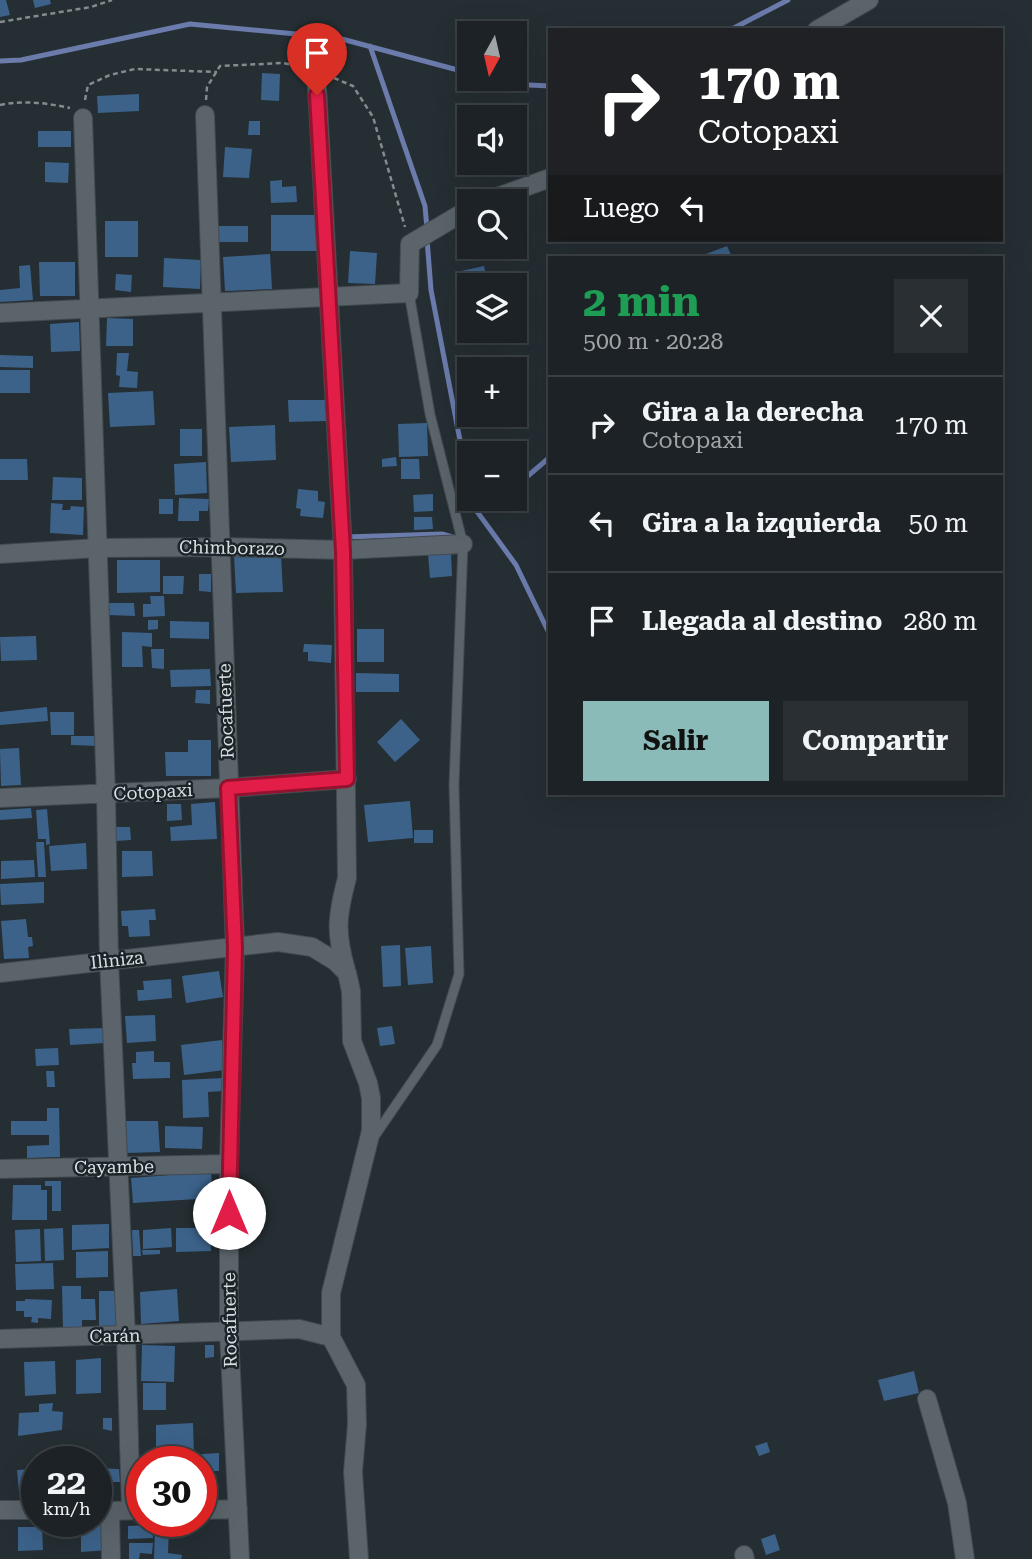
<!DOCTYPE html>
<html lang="es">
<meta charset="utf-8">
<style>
body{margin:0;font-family:"Roboto Serif",serif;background:#292f32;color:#f1f3f6;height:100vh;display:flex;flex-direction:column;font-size:26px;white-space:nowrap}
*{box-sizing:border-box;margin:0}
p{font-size:23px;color:#a0a4a7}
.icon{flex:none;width:38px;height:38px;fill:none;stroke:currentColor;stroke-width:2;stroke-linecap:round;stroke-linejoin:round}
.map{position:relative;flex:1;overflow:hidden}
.details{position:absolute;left:548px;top:256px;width:455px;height:539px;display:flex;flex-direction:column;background:#1c2226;border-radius:0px;box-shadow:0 7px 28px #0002,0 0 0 2px #3a3f43}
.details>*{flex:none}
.guide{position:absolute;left:548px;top:28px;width:455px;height:214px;border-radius:0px;box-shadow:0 7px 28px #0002,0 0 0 2px #3a3f43;background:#202124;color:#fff;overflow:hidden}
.needle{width:46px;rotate:188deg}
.controls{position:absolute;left:457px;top:21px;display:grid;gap:14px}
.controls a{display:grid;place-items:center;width:70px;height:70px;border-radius:0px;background:#1c2226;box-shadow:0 7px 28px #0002,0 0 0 2px #3a3f43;font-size:35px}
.speed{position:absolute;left:21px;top:1446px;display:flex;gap:14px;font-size:35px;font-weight:700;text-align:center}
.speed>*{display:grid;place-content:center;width:91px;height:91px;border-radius:50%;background:#1c2226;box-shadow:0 7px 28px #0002,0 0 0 2px #3a3f43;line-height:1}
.speed small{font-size:18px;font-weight:400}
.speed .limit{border:10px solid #d22;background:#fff;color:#111}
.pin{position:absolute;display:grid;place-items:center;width:60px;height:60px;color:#fff;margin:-72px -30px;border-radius:50% 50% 50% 0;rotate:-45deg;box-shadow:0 0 7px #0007}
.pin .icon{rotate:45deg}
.me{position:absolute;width:77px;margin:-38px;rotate:0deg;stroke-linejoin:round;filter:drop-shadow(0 0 5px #0008)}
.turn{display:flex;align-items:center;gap:24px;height:147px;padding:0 35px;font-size:32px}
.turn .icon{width:91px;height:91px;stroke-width:2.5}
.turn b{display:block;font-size:49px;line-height:60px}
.then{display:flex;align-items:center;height:66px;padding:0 35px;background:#0003;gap:14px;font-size:26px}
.round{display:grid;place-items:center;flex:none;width:74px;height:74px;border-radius:0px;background:#292f32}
.headline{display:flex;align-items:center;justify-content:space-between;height:119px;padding:0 35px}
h1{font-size:42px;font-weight:700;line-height:52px;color:#1e9e55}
.cta{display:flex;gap:14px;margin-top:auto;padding:14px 35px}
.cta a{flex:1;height:80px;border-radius:0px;background:#8bbbb9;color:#111;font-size:28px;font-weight:700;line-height:80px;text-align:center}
.cta a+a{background:#292f32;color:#f1f3f6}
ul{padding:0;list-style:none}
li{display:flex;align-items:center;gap:21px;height:98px;padding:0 35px;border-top:2px solid #3a3f43}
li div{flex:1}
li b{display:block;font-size:26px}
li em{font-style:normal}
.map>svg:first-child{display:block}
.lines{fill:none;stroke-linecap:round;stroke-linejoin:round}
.stream{stroke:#6a7bac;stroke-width:5}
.building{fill:#3c628a}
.lane-casing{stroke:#434a4f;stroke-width:11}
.street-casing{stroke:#434a4f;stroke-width:20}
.path{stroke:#838b8f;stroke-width:2.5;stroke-dasharray:5 3.5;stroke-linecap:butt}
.lane{stroke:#5a646a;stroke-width:9}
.street{stroke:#5a646a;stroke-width:18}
.route-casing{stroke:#92132f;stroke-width:18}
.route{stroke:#e11d48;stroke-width:12}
.labels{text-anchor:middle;stroke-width:5;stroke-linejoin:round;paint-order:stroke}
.street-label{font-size:18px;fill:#d8dee2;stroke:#1b2429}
</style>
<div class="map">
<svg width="1032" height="1559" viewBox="0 0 1032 1559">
<rect width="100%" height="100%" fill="#252e33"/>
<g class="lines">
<path class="stream" d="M 730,30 L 788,0
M 370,46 L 425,206 L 427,229
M 0,61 L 21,60 L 190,24 L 338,38 L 469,73
M 489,79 L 508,84 L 550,86
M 427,239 L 431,290 L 469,487
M 514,483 L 529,475 L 550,457
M 471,499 L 473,506 L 516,565 L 548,631
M 473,506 L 486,499
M 345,537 L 442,534 L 456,538"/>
</g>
<path class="building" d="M 0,0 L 6,0 L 10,15 L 0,17 Z
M 33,0 L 50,0 L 51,4 L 35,8 Z
M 262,73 L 280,74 L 279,101 L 261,100 Z
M 139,94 L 139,111 L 98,113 L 97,96 Z
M 249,121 L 260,121 L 260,135 L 248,135 Z
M 38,131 L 71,131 L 71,147 L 38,147 Z
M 225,147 L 252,149 L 249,178 L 223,177 Z
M 45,162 L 69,163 L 68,183 L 45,182 Z
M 282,180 L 282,187 L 296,186 L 297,202 L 271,203 L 270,181 Z
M 271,215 L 317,215 L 317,251 L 271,251 Z
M 105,221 L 138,221 L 138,257 L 105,257 Z
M 218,226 L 248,226 L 248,242 L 218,242 Z
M 727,246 L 732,257 L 698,257 Z
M 350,251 L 377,253 L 375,284 L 348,283 Z
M 270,254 L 272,289 L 225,291 L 223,257 Z
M 164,258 L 201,260 L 200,289 L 163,287 Z
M 39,262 L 75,262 L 75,296 L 40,296 Z
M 30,265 L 33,300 L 0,302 L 0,290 L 20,288 L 19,266 Z
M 484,266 L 486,276 L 463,281 L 461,271 Z
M 116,274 L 132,275 L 131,292 L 115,290 Z
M 107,318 L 133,319 L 133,346 L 106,346 Z
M 79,322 L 80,351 L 51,352 L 50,324 Z
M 117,353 L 129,353 L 127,371 L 138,372 L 137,388 L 119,387 L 120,376 L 116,375 Z
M 0,355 L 33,356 L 33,368 L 0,367 Z
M 0,370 L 30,370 L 30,393 L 0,393 Z
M 153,391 L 155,425 L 110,427 L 108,393 Z
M 288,400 L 327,400 L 327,421 L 289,422 Z
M 427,423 L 428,456 L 399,457 L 398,424 Z
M 275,425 L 276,460 L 231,462 L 229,427 Z
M 180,429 L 202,429 L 202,456 L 180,456 Z
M 500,441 L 506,453 L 472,453 Z
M 396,457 L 397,466 L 382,467 L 382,459 Z
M 0,459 L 27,459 L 28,480 L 0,480 Z
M 401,459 L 419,459 L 420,479 L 401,479 Z
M 206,462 L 207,493 L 175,495 L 174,464 Z
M 53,477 L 82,478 L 82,500 L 52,500 Z
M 298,489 L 318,491 L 318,501 L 325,502 L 323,518 L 300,516 L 301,509 L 296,508 Z
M 433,494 L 433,511 L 414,512 L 413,495 Z
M 179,498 L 209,499 L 208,511 L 199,511 L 199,521 L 178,521 Z
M 159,499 L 173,499 L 173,514 L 159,514 Z
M 51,503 L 63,504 L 62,510 L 70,510 L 71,506 L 84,507 L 83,535 L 50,533 Z
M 414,517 L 432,517 L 433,529 L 414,530 Z
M 451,552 L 452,576 L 430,578 L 428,554 Z
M 281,555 L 283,592 L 236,593 L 234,557 Z
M 117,560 L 160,560 L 160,592 L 117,593 Z
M 199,574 L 211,574 L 211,592 L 199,591 Z
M 163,576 L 184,576 L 183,594 L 163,594 Z
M 150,596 L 164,596 L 165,616 L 143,617 L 143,604 L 151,604 Z
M 108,603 L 134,603 L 135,616 L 108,615 Z
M 148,620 L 158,620 L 158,629 L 148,630 Z
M 170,621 L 209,622 L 209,639 L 170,638 Z
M 357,629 L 384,629 L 384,662 L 357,662 Z
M 122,632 L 152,633 L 152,647 L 142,646 L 143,667 L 122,667 Z
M 36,636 L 37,660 L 1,661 L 0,637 Z
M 304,644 L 332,645 L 331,663 L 308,661 L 308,652 L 303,652 Z
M 151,649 L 164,649 L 164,669 L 152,668 Z
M 210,669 L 211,686 L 171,687 L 170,670 Z
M 356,673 L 399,674 L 399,692 L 356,692 Z
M 196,690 L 210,690 L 210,704 L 195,703 Z
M 47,707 L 48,721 L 0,725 L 0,712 Z
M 50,712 L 74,712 L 74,735 L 51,735 Z
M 401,719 L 420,740 L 395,762 L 377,742 Z
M 71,736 L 98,736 L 98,746 L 71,745 Z
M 188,740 L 211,740 L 211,776 L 166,776 L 165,752 L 188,752 Z
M 19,748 L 21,785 L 1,786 L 0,749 Z
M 410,801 L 413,838 L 368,842 L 364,805 Z
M 215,802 L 217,839 L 171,841 L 170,827 L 192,825 L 191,804 Z
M 167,804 L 181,804 L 182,820 L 167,821 Z
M 31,808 L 32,818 L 0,820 L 0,810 Z
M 47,809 L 50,844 L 46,845 L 46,839 L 38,839 L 36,810 Z
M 116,827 L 130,827 L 131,840 L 116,841 Z
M 414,830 L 433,830 L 433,843 L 414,843 Z
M 36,842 L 44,842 L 46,877 L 38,877 Z
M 86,843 L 87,869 L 51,871 L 49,846 Z
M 122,851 L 152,851 L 153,876 L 122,877 Z
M 34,860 L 35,877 L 1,879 L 1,861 Z
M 44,882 L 44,903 L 1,905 L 0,884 Z
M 155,909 L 156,920 L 149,920 L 150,936 L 129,937 L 128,926 L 122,926 L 121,911 Z
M 26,919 L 28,937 L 32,937 L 33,946 L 28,947 L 29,958 L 4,959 L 1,921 Z
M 400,945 L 401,986 L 383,987 L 381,946 Z
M 431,946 L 433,983 L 408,985 L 405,948 Z
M 219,971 L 223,997 L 186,1003 L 182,976 Z
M 171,979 L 172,998 L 138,1001 L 137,990 L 144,990 L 143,981 Z
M 155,1015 L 156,1041 L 127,1043 L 125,1016 Z
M 392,1026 L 395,1044 L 380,1046 L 377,1028 Z
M 106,1028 L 106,1043 L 70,1045 L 69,1029 Z
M 222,1040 L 225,1070 L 184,1075 L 181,1045 Z
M 58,1048 L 59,1065 L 36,1066 L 35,1049 Z
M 154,1051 L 154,1062 L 170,1062 L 170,1078 L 133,1079 L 132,1063 L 136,1063 L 136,1052 Z
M 46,1071 L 54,1071 L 55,1087 L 47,1087 Z
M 223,1078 L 223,1091 L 208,1092 L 209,1117 L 183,1118 L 182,1080 Z
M 47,1108 L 59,1108 L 60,1157 L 27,1158 L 27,1146 L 49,1145 L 49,1135 L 11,1135 L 11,1121 L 47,1121 Z
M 126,1121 L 158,1121 L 160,1152 L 127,1153 Z
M 165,1126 L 203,1127 L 202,1149 L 165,1148 Z
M 211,1172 L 213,1198 L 133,1203 L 131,1178 Z
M 45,1181 L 61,1181 L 61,1211 L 52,1211 L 52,1186 L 45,1186 Z
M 13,1185 L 41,1185 L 41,1190 L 47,1190 L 47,1220 L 12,1220 Z
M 109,1224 L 109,1248 L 72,1250 L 72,1225 Z
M 63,1228 L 64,1260 L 45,1261 L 44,1229 Z
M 171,1228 L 172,1247 L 143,1249 L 143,1230 Z
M 176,1228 L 210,1228 L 211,1251 L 176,1252 Z
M 40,1229 L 41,1261 L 16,1262 L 15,1230 Z
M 132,1230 L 139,1230 L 141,1256 L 133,1256 Z
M 142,1250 L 160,1250 L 160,1254 L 143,1255 Z
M 108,1251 L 108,1277 L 76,1278 L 76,1252 Z
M 53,1263 L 54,1289 L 16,1290 L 15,1264 Z
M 62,1286 L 81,1286 L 81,1299 L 95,1299 L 96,1320 L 82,1320 L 82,1330 L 63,1330 Z
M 177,1289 L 179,1321 L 141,1324 L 140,1292 Z
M 99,1291 L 116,1291 L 117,1329 L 99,1329 Z
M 25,1299 L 52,1300 L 51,1319 L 38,1318 L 38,1323 L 31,1322 L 32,1317 L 24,1317 L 24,1311 L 16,1311 L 16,1301 L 25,1301 Z
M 142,1345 L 175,1346 L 174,1382 L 141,1381 Z
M 205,1345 L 214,1345 L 214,1357 L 205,1358 Z
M 101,1358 L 101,1393 L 76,1394 L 76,1360 Z
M 55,1361 L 56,1394 L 25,1396 L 24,1362 Z
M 914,1371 L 919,1393 L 884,1401 L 878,1380 Z
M 143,1383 L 166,1383 L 166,1410 L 143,1410 Z
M 53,1403 L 52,1411 L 63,1412 L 62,1430 L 18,1436 L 19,1413 L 39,1412 L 39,1404 Z
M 103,1418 L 112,1418 L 112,1431 L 103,1429 Z
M 193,1423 L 194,1455 L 156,1456 L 156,1425 Z
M 767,1442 L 770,1452 L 759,1456 L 755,1446 Z
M 219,1453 L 219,1471 L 202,1471 L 202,1454 Z
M 96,1468 L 119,1469 L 120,1482 L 96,1482 Z
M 37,1469 L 37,1489 L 19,1492 L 17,1470 Z
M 106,1524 L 108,1550 L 81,1552 L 81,1527 Z
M 152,1525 L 153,1538 L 128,1539 L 128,1526 Z
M 18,1527 L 42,1527 L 43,1550 L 18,1551 Z
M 155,1527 L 169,1527 L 168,1553 L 182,1555 L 181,1559 L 154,1559 Z
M 775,1534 L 780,1550 L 766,1555 L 761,1539 Z
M 129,1543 L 153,1543 L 152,1554 L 140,1553 L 139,1559 L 129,1559 Z"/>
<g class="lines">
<g class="lane-casing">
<path id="lane" d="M 374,1137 L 437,1045 L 459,974 L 454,785 L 463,544 L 430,414 L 409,293"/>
</g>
<g class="street-casing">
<path id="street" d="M 817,30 L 869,0
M 316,70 L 343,550 L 347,878 C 337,916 335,932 346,970
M 205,115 L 235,948 L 229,1164 L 229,1333 L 240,1559
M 83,118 L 106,795 L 109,960 L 126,1336 L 131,1510
M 486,201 L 550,178
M 0,313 L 409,293 L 410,244 L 469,209
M 0,554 L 98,548 L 221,547 L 343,550 L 463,544
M 0,798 L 228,788 L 347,779
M 0,973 L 278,942 L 312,947 L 335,961 L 347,973 L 351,991 L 352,1041 L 368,1083 L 371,1098 L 371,1131 L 331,1293 L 331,1337 L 356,1385 L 357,1424 L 353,1472 L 359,1559
M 0,1169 L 229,1164
M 0,1339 L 299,1329 L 331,1337
M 927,1399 L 957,1503 L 965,1559
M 0,1510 L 37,1510
M 201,1510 L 238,1509
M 744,1555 L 745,1559
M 111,1559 L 110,1511 L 142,1510"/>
</g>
<path class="path" d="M 0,22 L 91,7 L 112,0
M 334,78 L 353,86 L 373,117 L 405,227
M 85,100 L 88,85 L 110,75 L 135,69 L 217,72
M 206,100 L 207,87 L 220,66 L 283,63 L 302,67
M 0,105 C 24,100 47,103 70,108"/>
<use href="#lane" class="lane"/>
<use href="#street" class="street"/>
</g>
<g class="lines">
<g class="route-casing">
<path id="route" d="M 229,1213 L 235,948 L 228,788 L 347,779 L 343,551 L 317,95"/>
</g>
<use href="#route" class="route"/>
</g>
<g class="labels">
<g class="street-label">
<text transform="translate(232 548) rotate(1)" y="6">Chimborazo</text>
<text transform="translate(226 711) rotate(-92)" y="6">Rocafuerte</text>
<text transform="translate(153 792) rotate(-3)" y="6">Cotopaxi</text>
<text transform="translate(117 960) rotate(-6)" y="6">Iliniza</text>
<text transform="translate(114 1167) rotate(-1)" y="6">Cayambe</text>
<text transform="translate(230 1320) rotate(-91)" y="6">Rocafuerte</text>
<text transform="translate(115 1336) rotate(-1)" y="6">Carán</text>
</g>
</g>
</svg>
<div class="controls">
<a><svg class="needle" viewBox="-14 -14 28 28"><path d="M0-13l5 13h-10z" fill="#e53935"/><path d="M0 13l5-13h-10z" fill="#a0a4a7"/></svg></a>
<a><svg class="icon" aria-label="sound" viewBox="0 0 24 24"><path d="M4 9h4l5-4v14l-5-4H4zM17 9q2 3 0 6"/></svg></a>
<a><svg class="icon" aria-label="search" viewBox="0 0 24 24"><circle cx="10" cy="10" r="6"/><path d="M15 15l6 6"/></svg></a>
<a><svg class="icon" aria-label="layers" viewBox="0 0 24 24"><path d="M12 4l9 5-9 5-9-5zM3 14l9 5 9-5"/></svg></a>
<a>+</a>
<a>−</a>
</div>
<div class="speed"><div>22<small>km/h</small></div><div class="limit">30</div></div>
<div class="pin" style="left:317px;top:95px;background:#d93025"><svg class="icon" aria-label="arrive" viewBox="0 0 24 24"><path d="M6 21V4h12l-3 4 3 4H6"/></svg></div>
<svg class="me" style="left:229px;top:1213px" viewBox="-20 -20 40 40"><circle r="19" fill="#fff"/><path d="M0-13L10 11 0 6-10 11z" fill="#e11d48"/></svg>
<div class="guide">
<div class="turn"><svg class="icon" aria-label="right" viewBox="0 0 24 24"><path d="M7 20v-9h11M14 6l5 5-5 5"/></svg><div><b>170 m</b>Cotopaxi</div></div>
<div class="then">Luego<svg class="icon" aria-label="left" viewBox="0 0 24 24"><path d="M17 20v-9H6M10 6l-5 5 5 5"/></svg></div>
</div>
<section class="details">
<div class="headline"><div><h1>2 min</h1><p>500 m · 20:28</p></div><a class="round"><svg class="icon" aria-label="close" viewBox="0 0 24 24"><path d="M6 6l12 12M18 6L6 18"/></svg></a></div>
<ul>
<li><svg class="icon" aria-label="right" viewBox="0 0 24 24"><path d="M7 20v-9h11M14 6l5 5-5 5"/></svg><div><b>Gira a la derecha</b><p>Cotopaxi</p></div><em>170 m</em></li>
<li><svg class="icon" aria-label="left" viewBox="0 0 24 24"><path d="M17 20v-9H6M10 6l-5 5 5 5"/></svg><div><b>Gira a la izquierda</b></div><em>50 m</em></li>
<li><svg class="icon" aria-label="arrive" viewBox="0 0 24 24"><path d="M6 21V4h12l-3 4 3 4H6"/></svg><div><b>Llegada al destino</b></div><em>280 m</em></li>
</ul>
<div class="cta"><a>Salir</a><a>Compartir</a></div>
</section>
</div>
